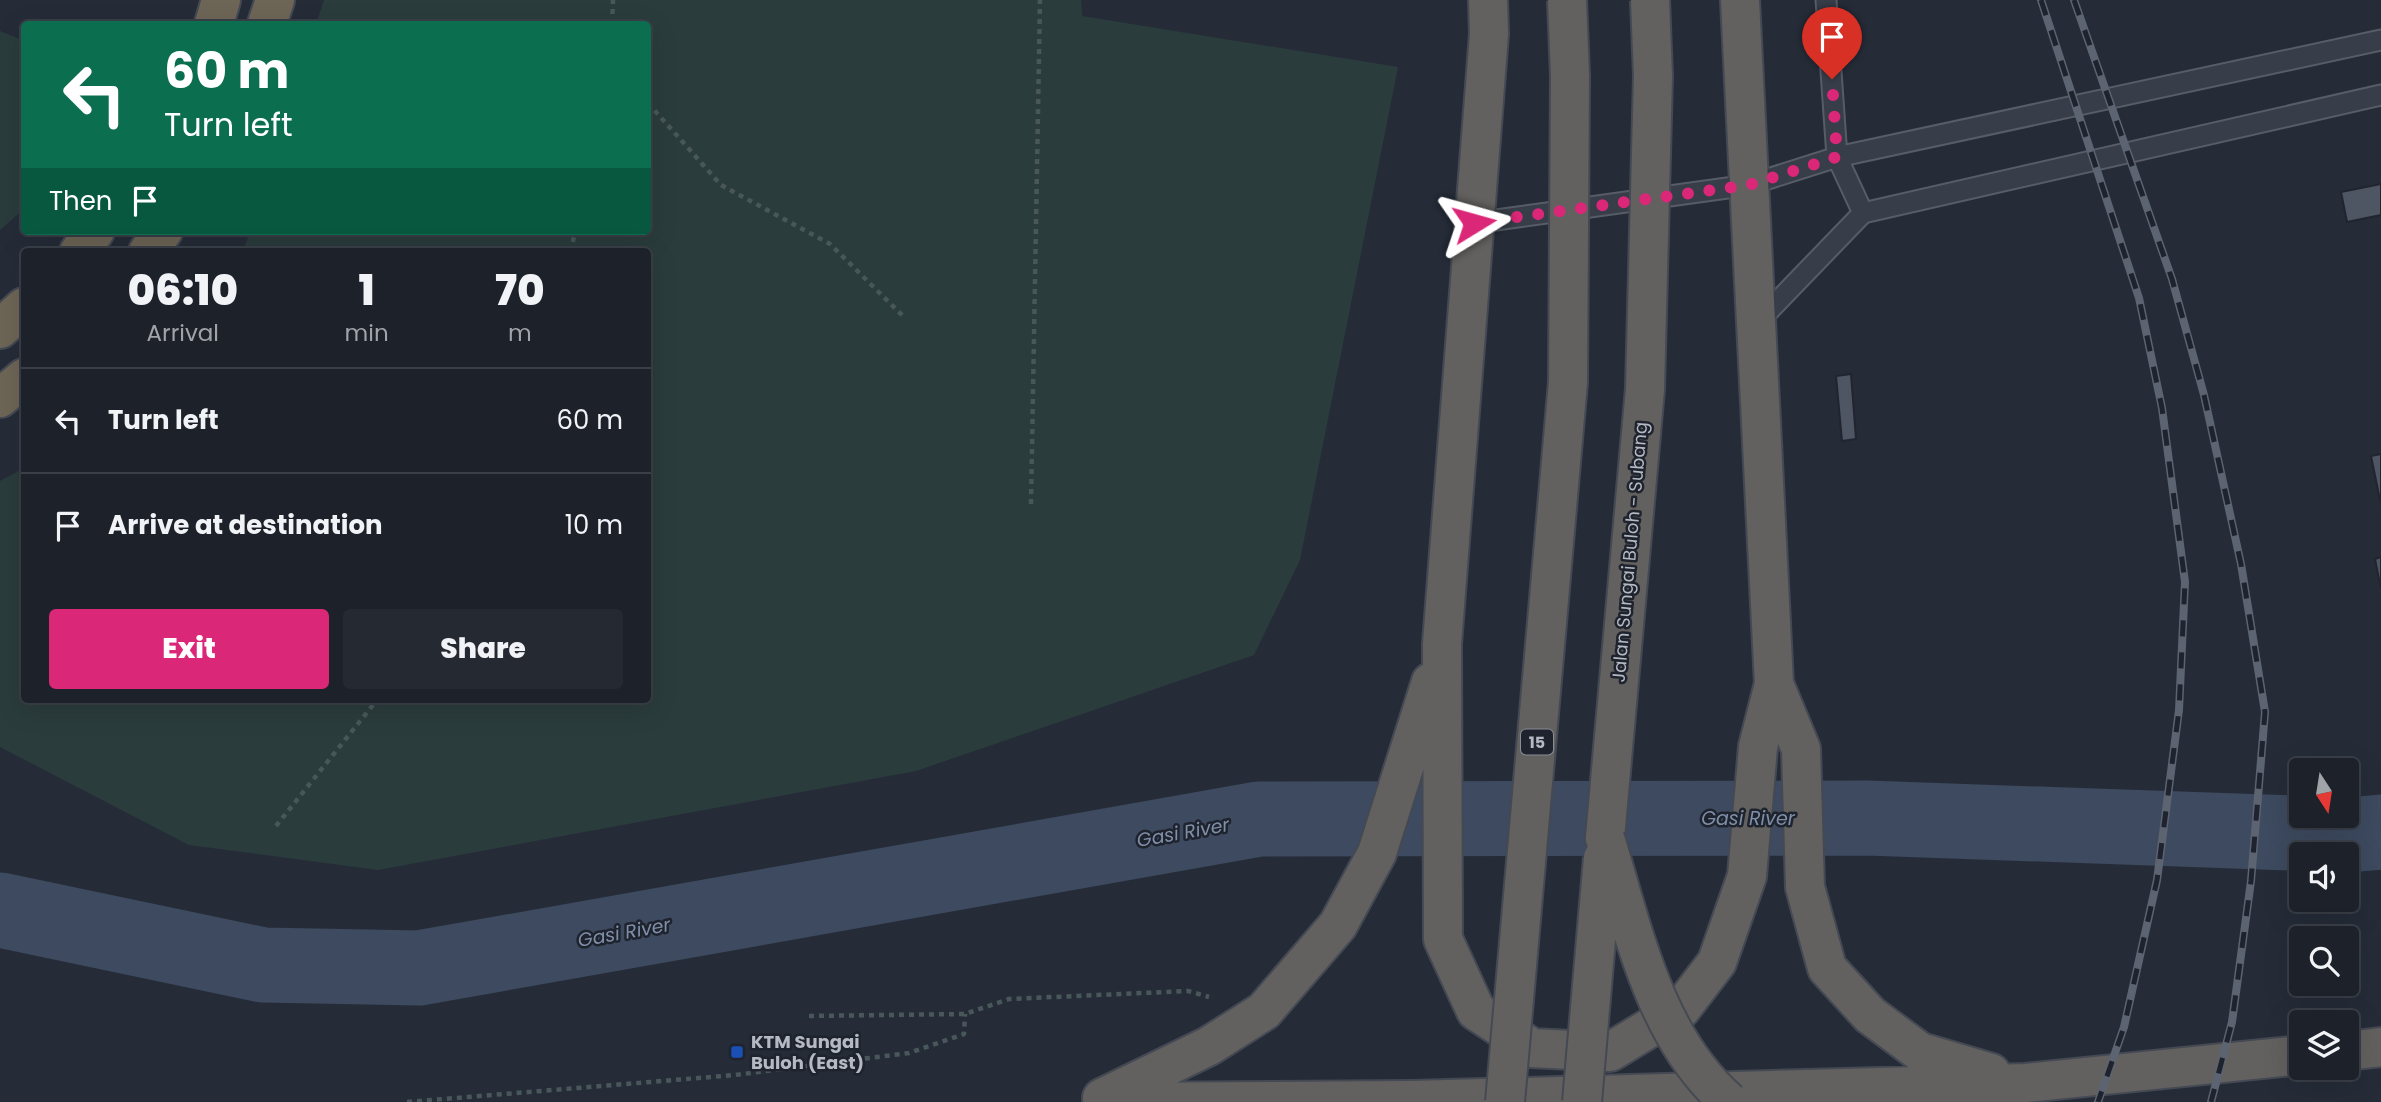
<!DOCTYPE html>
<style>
body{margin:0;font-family:Poppins,sans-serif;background:#252932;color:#f1f3f6;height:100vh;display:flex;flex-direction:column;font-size:26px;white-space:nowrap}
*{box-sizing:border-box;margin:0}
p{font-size:23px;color:#a0a3a8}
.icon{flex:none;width:38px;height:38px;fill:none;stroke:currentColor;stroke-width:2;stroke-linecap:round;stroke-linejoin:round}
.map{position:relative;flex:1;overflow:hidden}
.drawer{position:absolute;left:21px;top:248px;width:630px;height:455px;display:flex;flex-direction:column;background:#1c212a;border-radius:7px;box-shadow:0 7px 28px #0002,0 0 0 2px #3a3e47}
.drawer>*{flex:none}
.guide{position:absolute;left:21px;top:21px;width:630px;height:214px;border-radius:7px;box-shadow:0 7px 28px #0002,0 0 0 2px #3a3e47;background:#0b6e4f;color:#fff;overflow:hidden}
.needle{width:46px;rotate:168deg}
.fabs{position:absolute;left:2289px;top:758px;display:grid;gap:14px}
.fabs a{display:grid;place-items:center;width:70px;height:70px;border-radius:7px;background:#1c212a;box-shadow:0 7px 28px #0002,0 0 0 2px #3a3e47;font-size:35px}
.pin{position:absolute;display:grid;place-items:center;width:60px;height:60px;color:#fff;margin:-72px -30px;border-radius:50% 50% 50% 0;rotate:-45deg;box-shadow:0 0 7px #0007}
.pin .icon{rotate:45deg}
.me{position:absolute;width:77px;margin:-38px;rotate:82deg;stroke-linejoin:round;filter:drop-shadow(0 0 5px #0008)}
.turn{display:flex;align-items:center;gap:24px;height:147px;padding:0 28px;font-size:32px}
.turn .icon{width:91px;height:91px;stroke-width:2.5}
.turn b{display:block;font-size:49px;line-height:60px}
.then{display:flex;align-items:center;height:66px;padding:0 28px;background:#0003;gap:14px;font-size:26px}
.eta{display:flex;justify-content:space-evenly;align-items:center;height:119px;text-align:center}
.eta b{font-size:42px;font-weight:800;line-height:49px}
.button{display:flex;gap:14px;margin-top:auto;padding:14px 28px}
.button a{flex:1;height:80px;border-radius:7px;background:#db2777;color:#fff;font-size:28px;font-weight:800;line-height:80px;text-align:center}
.button a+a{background:#252932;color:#f1f3f6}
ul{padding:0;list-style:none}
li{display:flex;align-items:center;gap:21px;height:105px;padding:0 28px;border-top:2px solid #3a3e47}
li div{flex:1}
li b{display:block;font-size:26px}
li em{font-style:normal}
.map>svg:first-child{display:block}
.green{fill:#2b3c3d}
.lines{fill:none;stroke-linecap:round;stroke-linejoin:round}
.stream{stroke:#3d4a5f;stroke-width:12}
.river{stroke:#3d4a5f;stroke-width:75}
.building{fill:#4e5663;stroke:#20252f;stroke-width:2}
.service-casing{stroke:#575c66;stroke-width:23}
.trunk-casing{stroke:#444953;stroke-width:42}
.motorway-casing{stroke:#444953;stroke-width:42}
.path{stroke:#49575a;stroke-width:4.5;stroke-dasharray:5 5;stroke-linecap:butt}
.service{stroke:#383e49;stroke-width:19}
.trunk{stroke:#62615f;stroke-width:38}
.motorway{stroke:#6d6556;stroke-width:38}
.rail-casing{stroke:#5d6471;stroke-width:8}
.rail{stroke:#1e232d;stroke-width:5;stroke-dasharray:16;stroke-linecap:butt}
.trunk-bridge-casing{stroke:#444953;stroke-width:42;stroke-linecap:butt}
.trunk-bridge{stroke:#62615f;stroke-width:38}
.route{stroke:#db2777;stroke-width:12;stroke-dasharray:0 21.6}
.transit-dot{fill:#1a4fb4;stroke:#1e232d;stroke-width:2.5}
.labels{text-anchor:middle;stroke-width:5;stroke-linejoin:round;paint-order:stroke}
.shield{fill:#1e232d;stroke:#878c97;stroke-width:2}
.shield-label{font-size:16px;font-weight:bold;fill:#b4b9c4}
.street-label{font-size:18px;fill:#b4b9c4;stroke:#1e232d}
.poi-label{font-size:18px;font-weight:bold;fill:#b4b9c4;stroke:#1e232d;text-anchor:start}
.water-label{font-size:19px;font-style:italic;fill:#7f8fa9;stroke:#1e232d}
</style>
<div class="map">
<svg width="2381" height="1102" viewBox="0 0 2381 1102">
<rect width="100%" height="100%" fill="#252c38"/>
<path class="green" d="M 324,0 L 1081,0 L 1082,16 L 1398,67 L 1300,560 L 1254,655 L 916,771 L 378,870 L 189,845 L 0,747 L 0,481 L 24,468 L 24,700 L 648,700 L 648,252 L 243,252 L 250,231 L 648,231 L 648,24 L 316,24 Z
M 0,31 L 24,41 L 24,209 L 0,230 Z"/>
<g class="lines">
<path class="stream" d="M 0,913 L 9,913"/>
<path class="river" d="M 0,910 L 263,965 L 419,968 L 1259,819 L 1867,818 L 2348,835 L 2381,832"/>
</g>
<path class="building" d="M 2381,184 L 2381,215 L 2347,222 L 2341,192 Z
M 1851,374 L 1856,439 L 1842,441 L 1836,376 Z
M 2381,454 L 2381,505 L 2371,456 Z
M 2381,557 L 2381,589 L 2375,559 Z"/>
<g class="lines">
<g class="service-casing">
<path id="service" d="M 1826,0 L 1837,157 L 1863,213
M 1474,223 L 1749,185 L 1837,157 L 2381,40
M 1756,324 L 1863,213 L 2381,95"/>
</g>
<g class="trunk-casing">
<path id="trunk" d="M 1488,0 L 1489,34 L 1442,644 L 1443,939 L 1476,1011 L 1532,1048 L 1610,1052 L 1681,1009 L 1717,962 L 1747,876 L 1758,747 L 1774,684 L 1740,0
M 1774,684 L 1801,749 L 1805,887 L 1827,968 L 1870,1015 L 1920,1052 L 1991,1073
M 1605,838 L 1645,389
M 2347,1051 L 2381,1047
M 1102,1098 L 1209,1046 L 1264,1011 L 1338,925 L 1377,853 L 1431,682
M 1112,1102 L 1412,1100 L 2026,1083 L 2301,1055"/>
</g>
<g class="motorway-casing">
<path id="motorway" d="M 214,24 L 221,0
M 267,24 L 275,0
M 79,252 L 95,231
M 148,252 L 163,231
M 0,329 L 24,307
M 0,398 L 24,378"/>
</g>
<path class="path" d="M 612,24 L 613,0
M 648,103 L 721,185 L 830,244 L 905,318
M 571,252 L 575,231
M 1031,504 L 1040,0
M 276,826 L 377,700
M 809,1016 L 965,1014 L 1009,999 L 1188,991 L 1209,997
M 407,1102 L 735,1075 L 909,1053 L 964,1034 L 965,1014"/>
<use href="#service" class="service"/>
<use href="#trunk" class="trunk"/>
<use href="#motorway" class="motorway"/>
<g class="rail-casing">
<path id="rail" d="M 2041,0 L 2139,298 L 2162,408 L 2185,582 L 2179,710 L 2157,880 L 2124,1027 L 2098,1102
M 2074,0 L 2172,279 L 2204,395 L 2241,564 L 2265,712 L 2251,881 L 2232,1022 L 2211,1102"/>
</g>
<use href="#rail" class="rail"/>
<g class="trunk-bridge-casing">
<path id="trunk-bridge" d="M 1645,389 L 1653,76 L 1650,0
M 1605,838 C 1633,929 1654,1037 1729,1102
M 1505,1102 L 1568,382 L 1570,76 L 1567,0
M 1582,1102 L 1603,858"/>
</g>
<use href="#trunk-bridge" class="trunk-bridge"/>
</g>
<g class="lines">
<path class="route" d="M 1474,223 L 1749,185 L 1837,157 L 1832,79"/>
</g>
<rect class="transit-dot" x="730" y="1045" width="14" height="14" rx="3.5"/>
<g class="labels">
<rect class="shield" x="1521" y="729.5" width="32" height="25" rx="5"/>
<g class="shield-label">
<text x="1537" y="748">15</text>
</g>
<g class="street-label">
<text transform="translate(1630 552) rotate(-85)" y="6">Jalan Sungai Buloh - Subang</text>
</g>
<g class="poi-label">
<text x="751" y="1048">KTM Sungai<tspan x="751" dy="21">Buloh (East)</tspan></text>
</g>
<g class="water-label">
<text x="1748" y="825">Gasi River</text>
<text transform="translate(1183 832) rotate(-10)" y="7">Gasi River</text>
<text transform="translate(624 932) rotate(-10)" y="7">Gasi River</text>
</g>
</g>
</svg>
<div class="fabs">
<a><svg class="needle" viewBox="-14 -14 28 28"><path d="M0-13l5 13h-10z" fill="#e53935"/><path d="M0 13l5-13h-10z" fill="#a0a3a8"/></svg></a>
<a><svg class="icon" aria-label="sound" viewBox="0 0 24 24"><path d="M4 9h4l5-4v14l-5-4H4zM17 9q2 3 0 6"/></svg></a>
<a><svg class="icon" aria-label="search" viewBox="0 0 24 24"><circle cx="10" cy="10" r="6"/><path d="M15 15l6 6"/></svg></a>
<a><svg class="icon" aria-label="layers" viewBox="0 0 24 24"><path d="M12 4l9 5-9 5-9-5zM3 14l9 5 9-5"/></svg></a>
</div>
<div class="pin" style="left:1832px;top:79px;background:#d93025"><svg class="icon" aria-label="arrive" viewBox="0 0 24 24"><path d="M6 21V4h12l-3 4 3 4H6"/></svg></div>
<svg class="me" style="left:1474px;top:223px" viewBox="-20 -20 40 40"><path d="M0-17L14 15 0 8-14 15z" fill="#db2777" stroke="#fff" stroke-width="4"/></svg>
<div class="guide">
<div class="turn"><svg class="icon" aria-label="left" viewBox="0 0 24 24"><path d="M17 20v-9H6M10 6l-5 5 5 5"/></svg><div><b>60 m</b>Turn left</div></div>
<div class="then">Then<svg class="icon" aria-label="arrive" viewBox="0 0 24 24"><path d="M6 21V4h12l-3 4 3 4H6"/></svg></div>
</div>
<section class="drawer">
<div class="eta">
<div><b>06:10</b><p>Arrival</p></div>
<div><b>1</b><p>min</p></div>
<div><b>70</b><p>m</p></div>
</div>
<ul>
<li><svg class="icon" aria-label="left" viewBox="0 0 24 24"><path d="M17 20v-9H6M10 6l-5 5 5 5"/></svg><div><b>Turn left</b></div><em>60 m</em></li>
<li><svg class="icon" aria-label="arrive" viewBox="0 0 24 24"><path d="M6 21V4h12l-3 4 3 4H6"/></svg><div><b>Arrive at destination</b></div><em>10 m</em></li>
</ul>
<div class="button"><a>Exit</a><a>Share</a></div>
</section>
</div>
